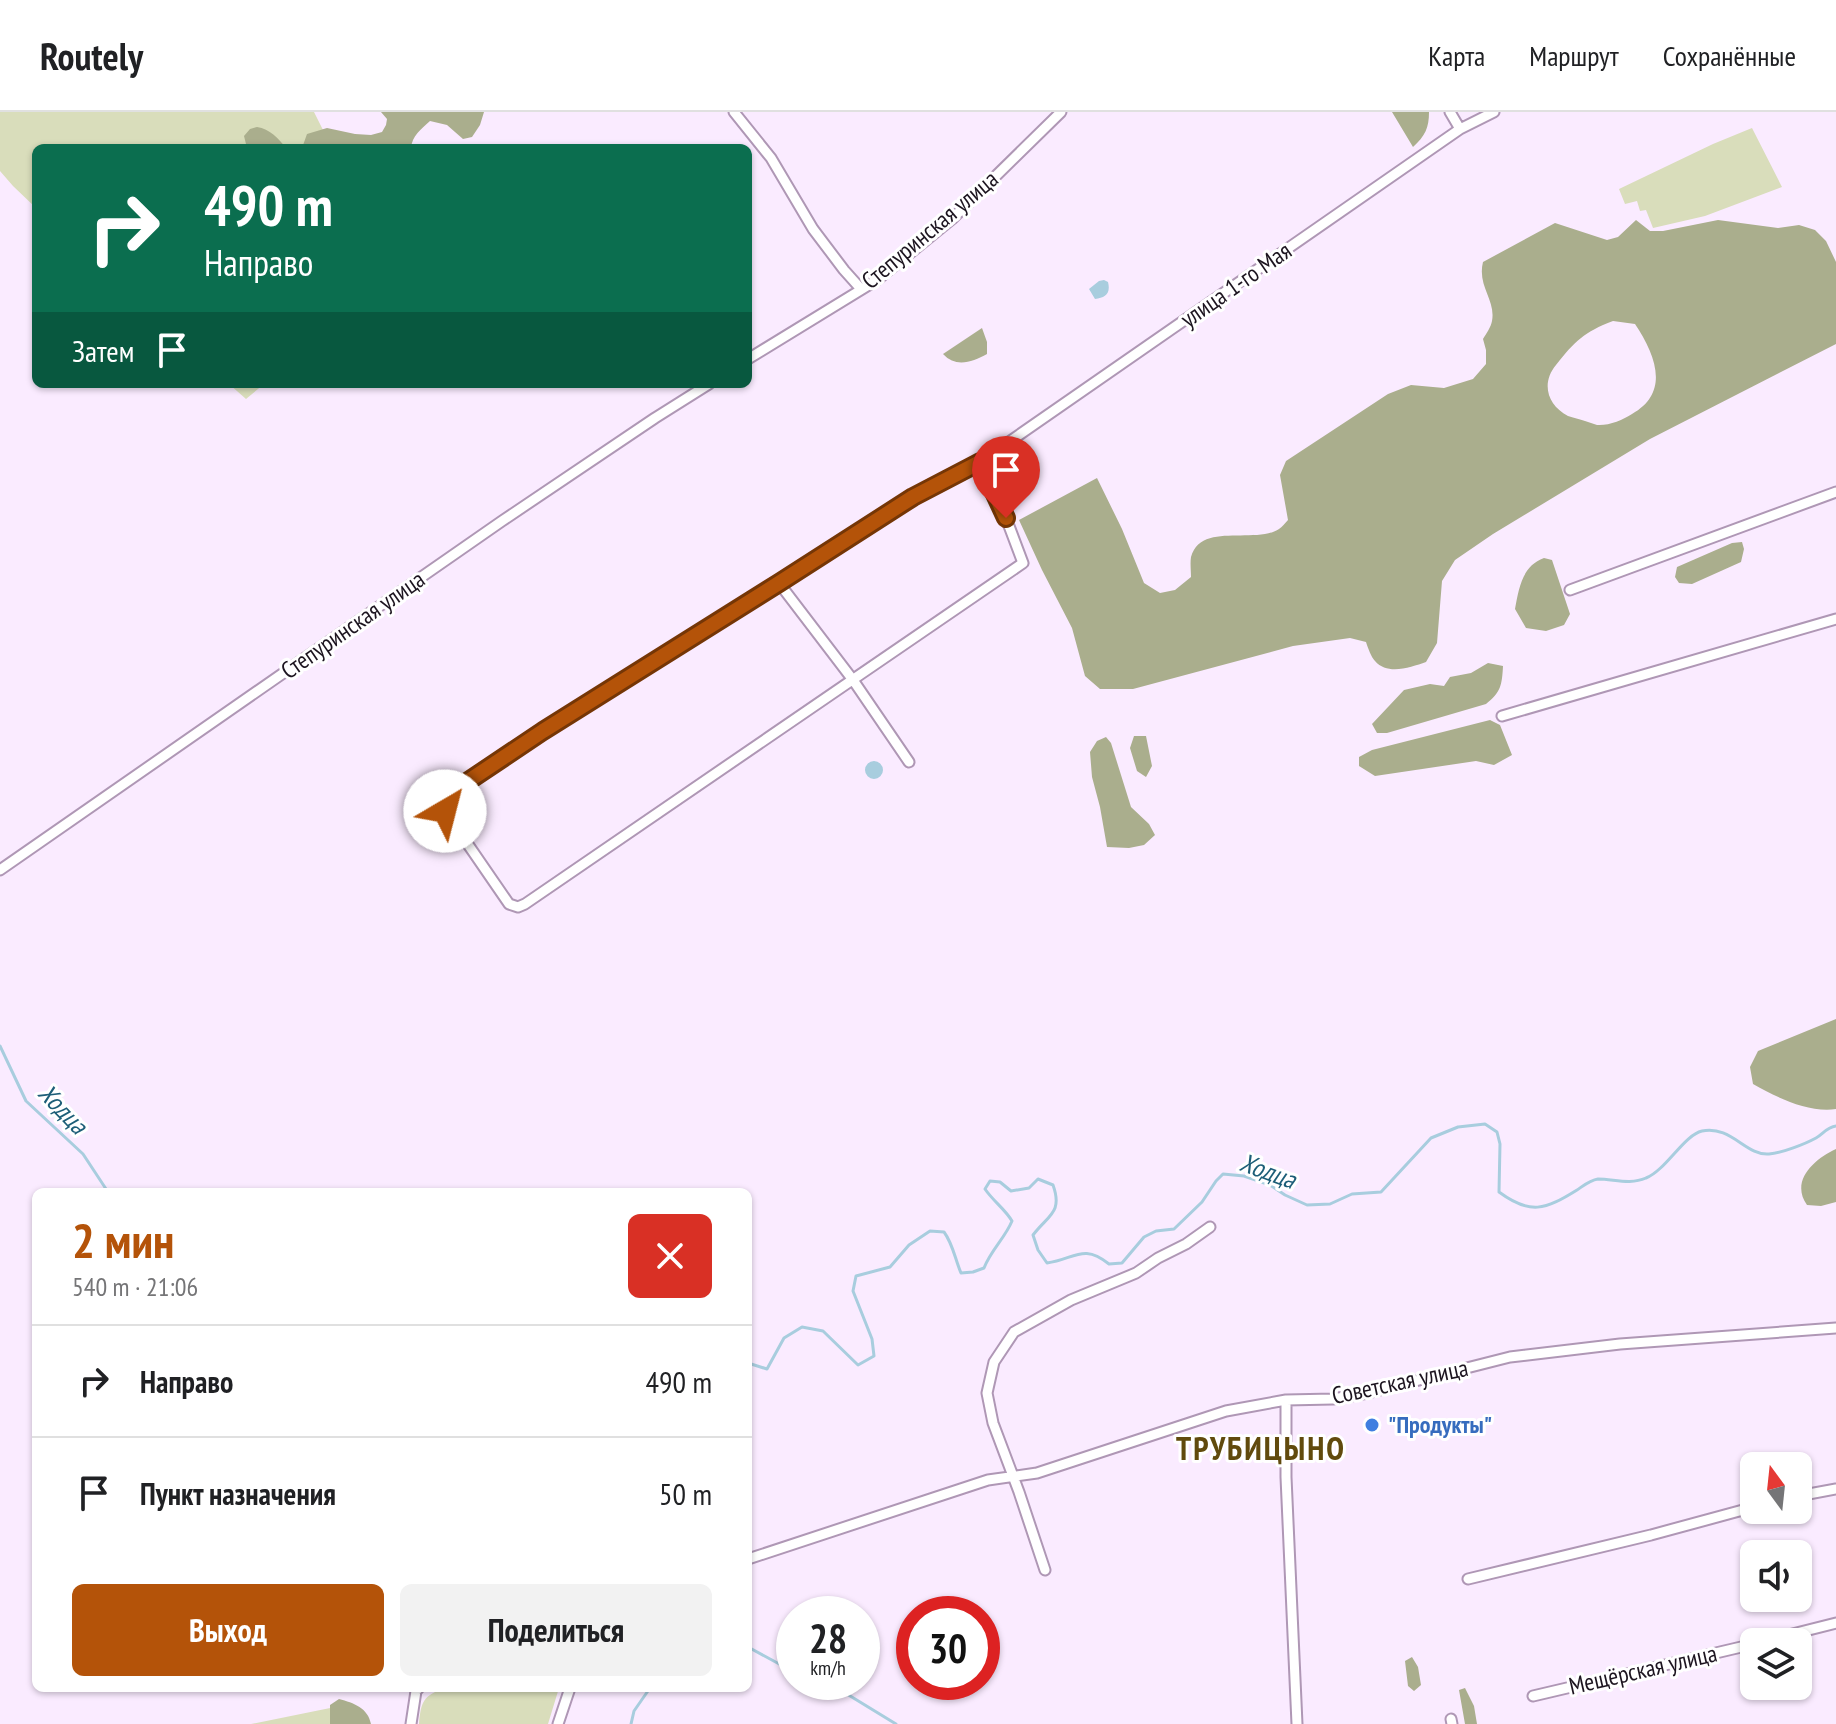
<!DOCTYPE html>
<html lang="ru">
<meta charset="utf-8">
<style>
body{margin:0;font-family:"PT Sans Narrow",sans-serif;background:#f2f2f2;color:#202124;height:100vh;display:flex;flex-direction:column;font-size:30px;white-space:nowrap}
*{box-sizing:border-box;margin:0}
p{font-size:26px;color:#757577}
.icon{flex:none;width:44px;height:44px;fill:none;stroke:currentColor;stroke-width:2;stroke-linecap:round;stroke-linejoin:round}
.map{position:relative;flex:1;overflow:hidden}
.sheet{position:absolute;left:32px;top:1076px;width:720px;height:504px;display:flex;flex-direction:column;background:#fff;border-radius:12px;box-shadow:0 2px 6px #0004}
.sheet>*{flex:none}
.banner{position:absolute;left:32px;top:32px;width:720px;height:244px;border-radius:12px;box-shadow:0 2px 6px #0004;background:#0b6e4f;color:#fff;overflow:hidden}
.needle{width:52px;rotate:345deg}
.tools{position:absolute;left:1740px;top:1340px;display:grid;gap:16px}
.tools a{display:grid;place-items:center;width:72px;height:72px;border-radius:12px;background:#fff;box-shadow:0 2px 6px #0004;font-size:40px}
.speed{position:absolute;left:776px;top:1484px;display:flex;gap:16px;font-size:40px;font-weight:700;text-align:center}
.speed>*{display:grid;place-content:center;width:104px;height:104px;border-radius:50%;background:#fff;box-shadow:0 2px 6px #0004;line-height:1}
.speed small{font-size:20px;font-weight:400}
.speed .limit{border:12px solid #d22;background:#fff;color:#111}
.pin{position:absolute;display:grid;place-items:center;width:68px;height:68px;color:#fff;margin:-82px -34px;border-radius:50% 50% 50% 0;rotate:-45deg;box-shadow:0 0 8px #0007}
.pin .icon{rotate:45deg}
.me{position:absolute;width:88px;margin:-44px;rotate:37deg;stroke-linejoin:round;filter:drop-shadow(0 0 6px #0008)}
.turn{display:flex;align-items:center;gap:28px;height:168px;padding:0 40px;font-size:36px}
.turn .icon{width:104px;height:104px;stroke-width:2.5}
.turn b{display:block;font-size:56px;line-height:68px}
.then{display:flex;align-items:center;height:76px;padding:0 40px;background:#0003;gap:16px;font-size:30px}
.round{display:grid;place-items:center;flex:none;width:84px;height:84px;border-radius:12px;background:#f2f2f2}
.headline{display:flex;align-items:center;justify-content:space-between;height:136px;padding:0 40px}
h1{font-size:48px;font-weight:700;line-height:60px;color:#b45309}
.primary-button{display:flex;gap:16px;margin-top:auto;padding:16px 40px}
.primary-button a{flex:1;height:92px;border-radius:12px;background:#b45309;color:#fff;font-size:32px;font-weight:700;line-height:92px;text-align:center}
.primary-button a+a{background:#f2f2f2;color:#202124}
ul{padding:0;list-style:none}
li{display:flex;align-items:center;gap:24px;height:112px;padding:0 40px;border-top:2px solid #e0e0e0}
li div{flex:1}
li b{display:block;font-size:30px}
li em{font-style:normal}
header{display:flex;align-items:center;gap:48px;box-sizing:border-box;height:112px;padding:0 40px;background:#fff;border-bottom:2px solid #e0e0e0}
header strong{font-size:38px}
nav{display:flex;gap:44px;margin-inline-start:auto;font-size:28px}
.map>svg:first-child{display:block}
.green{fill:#d9ddbb}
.forest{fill:#aaae8d;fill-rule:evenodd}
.water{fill:#a8cdde}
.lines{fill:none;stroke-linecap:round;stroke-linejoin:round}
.stream{stroke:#a8cdde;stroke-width:3}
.street-casing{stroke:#af97b5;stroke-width:13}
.street{stroke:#fff;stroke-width:9}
.route-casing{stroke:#753606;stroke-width:20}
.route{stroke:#b45309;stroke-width:14}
.shop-dot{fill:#3f7fe0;stroke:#fff;stroke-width:3}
.labels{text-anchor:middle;stroke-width:6;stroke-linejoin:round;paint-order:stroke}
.street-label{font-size:24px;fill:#1c141f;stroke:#fff}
.shop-label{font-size:24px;font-weight:bold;fill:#366cbe;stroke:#fff;text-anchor:start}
.water-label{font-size:26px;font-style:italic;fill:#1d5e78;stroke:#fff}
.district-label{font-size:32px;font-weight:bold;letter-spacing:2px;fill:#614a0d;stroke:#fff}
</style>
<header>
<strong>Routely</strong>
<nav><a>Карта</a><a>Маршрут</a><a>Сохранённые</a></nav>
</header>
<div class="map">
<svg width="1836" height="1612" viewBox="0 0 1836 1612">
<rect width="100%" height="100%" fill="#faebff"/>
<path class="green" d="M 0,0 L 314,0 L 332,36 L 36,36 L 36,96 L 13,74 L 0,59 Z
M 1752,16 L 1782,75 L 1705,104 L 1653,116 L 1646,98 L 1640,99 L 1637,89 L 1625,92 L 1619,77 L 1713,32 Z
M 229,272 L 264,272 L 246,287 Z
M 444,1576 L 559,1576 L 548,1612 L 419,1612 C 421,1590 423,1584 444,1576 Z
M 340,1594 L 337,1612 L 251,1612 Z"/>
<path class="forest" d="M 381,0 L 484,0 L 480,13 L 472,25 L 463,27 L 447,13 L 430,9 C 421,17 412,24 411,36 L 302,36 L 307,22 L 327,16 L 355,22 L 371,23 L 382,20 L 386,13 L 387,7 Z
M 1392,0 L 1429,0 C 1429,16 1425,24 1413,35 Z
M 257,15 C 270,17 278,26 286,36 L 250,36 L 246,32 L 244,24 L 250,17 Z
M 1636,108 L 1650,119 L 1663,119 L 1718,108 L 1778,116 L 1799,113 L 1815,118 L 1826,129 L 1836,150 L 1836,232 L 1650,327 L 1493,422 L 1455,448 L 1442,469 L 1437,531 L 1426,550 C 1411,555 1388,564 1375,549 C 1371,545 1368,536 1366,530 L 1350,526 L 1293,534 L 1133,577 L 1100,577 L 1085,564 L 1072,516 L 1042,458 L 1019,408 L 1097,366 L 1122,417 L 1144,471 L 1160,481 L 1175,478 L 1191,465 C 1191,459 1190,451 1191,445 C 1201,409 1255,433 1279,417 C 1282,415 1285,411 1288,408 L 1280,363 L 1286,349 L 1388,282 L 1411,273 L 1444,276 L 1473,267 L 1486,252 L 1486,238 L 1483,227 C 1486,222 1491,215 1492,209 C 1496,188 1477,174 1483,150 L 1555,111 L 1607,128 L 1618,125 ZM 1613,209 L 1635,212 C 1655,242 1671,280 1632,302 C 1623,308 1608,314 1597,313 C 1593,312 1589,310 1585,309 C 1580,307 1573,306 1568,304 C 1547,293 1541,271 1556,253 C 1575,229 1584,220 1613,209 Z
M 982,216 L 987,230 L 987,242 C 972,250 956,256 943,242 Z
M 1742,430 L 1744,437 L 1741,450 L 1692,472 L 1679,471 L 1675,465 L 1677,455 L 1732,431 Z
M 1544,446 L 1552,448 L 1570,502 L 1564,513 L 1546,519 L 1526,516 L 1515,497 C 1519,476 1522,454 1544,446 Z
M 1488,551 L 1503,554 C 1502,573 1501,580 1486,592 L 1387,621 L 1377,621 L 1372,612 L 1404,578 L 1430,572 L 1444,574 L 1450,565 L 1471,561 Z
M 1490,608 L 1500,613 L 1512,643 L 1494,653 L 1476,649 L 1375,664 L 1359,654 L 1359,645 L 1372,638 Z
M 1134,624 L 1146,624 L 1152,654 L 1146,665 L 1137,659 L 1130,636 Z
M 1106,625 L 1111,631 L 1131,695 L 1149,712 L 1155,723 L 1144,733 L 1129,736 L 1107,735 L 1100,695 L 1092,665 L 1090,640 L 1097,629 Z
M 1836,907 L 1836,997 C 1808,1001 1776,985 1753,972 L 1750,955 L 1758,939 Z
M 1836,1037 L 1836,1090 L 1821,1094 L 1807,1093 C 1790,1069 1814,1047 1836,1037 Z
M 1412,1545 L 1418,1555 L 1421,1573 L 1414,1579 L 1408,1574 L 1405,1549 Z
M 1465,1576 L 1474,1594 L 1477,1612 L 1465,1612 L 1459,1578 Z
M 339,1587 C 354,1591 368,1596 371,1612 L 330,1612 L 330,1593 Z"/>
<path class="water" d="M 1104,168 L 1108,170 C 1111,182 1105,186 1095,187 L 1089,177 L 1099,169 Z
M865 658a9 9 0 1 1 18 0a9 9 0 1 1-18 0Z"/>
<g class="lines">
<path class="stream" d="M 0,934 L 26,989 L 83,1042 L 108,1080
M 748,1251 L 767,1257 L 784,1226 L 802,1215 L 823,1219 L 858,1253 L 874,1244 L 872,1227 L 853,1179 L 856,1164 L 890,1155 L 909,1133 L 930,1119 L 944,1120 C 953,1132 955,1147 961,1161 L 973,1160 L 984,1156 C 991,1138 1005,1126 1012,1109 C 1005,1097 993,1089 985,1077 L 990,1069 L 1000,1070 L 1011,1079 L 1029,1076 L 1038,1067 L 1053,1073 C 1063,1101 1048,1103 1033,1123 L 1038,1138 L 1047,1151 C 1075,1147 1083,1131 1109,1152 L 1122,1151 L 1144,1125 L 1156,1119 L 1174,1117 L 1202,1090 L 1216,1069 L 1223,1062 L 1244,1064 L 1270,1073 L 1285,1083 L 1307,1093 L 1330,1092 L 1352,1082 L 1381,1080 L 1431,1026 L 1458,1015 L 1485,1012 L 1497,1020 L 1500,1032 L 1499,1080 C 1530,1103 1545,1098 1577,1078 C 1583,1074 1590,1068 1598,1067 C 1614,1067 1630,1073 1646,1066 C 1666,1058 1684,1023 1702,1019 C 1731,1013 1746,1044 1769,1042 C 1782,1041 1805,1032 1816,1026 C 1823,1022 1827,1015 1836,1014
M 748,1535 L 794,1560
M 820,1570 L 842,1579 L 896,1612
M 631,1612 L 634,1599 L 650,1576"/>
<g class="street-casing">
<path id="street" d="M 734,0 L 771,46 L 813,117 L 844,158 L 861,177
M 1450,0 L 1460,17
M 748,247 L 877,168 L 952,107 L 1061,0
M 980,350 L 1006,406 L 1023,451 L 525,792 L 518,795 L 509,792 L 445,699 L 446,685 L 449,682 L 543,619 L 779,471 L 913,385 L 980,350 L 1460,17 L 1494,0
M 779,471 L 853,568 L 909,650
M 1570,478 L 1836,380
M 1502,604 L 1836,507
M 0,758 L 502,409 L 655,306 L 709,272
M 1798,1384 L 1836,1377
M 748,1447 L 988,1368 L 1037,1361 L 1226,1299 L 1286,1288
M 1045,1458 L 1019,1380 L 993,1311 L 987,1281 L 994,1250 L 1014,1220 L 1071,1188 L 1136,1161 L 1158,1146 L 1186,1132 L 1210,1115
M 1468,1467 L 1651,1423 L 1754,1395
M 1761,1530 L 1836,1511
M 1533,1584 L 1754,1532
M 1451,1607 L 1452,1612
M 411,1612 L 416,1579 L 419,1576
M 558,1612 L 570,1576
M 1297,1612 L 1286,1365 L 1286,1288 L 1333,1287 L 1368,1281 L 1510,1245 L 1620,1232 L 1836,1216"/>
</g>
<use href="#street" class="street"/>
</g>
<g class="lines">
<g class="route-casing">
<path id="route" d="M 445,699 L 446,685 L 449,682 L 543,619 L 779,471 L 913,385 L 980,350 L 1006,406"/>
</g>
<use href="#route" class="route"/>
</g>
<circle class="shop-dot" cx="1372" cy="1313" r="8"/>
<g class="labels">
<g class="street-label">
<text transform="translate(930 118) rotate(-40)" y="8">Степуринская улица</text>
<text transform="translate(1236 173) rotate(-35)" y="8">улица 1-го Мая</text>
<text transform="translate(353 513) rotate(-35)" y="8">Степуринская улица</text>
<text transform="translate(1400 1270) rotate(-12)" y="8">Советская улица</text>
<text transform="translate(1643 1558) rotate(-13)" y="8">Мещёрская улица</text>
</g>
<g class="shop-label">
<text x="1388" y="1321">"Продукты"</text>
</g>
<g class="water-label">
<text transform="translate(63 997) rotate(46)" y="9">Ходца</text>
<text transform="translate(1268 1059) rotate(20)" y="9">Ходца</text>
</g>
<g class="district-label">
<text x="1261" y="1348">ТРУБИЦЫНО</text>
</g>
</g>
</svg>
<div class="tools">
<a><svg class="needle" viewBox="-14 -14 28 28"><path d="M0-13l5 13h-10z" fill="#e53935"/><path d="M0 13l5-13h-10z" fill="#757577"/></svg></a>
<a><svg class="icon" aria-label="sound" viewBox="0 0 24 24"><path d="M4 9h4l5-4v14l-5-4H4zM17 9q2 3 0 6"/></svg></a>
<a><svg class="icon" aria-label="layers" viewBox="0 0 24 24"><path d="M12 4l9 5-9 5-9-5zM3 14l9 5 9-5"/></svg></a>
</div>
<div class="speed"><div>28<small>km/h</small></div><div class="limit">30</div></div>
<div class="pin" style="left:1006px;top:406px;background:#d93025"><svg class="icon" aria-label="arrive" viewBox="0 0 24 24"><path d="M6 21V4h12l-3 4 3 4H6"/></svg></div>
<svg class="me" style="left:445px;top:699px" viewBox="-20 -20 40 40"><circle r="19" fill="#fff"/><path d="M0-13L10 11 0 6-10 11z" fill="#b45309"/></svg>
<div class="banner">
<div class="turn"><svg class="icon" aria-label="right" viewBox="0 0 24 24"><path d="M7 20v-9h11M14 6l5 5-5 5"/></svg><div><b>490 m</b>Направо</div></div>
<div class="then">Затем<svg class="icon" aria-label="arrive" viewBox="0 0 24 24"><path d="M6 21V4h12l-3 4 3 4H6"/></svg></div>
</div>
<section class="sheet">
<div class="headline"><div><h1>2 мин</h1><p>540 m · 21:06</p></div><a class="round" style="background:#d93025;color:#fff"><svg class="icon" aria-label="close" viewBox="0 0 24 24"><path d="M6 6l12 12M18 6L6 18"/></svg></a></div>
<ul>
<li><svg class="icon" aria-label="right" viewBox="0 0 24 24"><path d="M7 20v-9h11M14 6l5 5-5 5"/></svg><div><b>Направо</b></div><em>490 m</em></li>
<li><svg class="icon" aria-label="arrive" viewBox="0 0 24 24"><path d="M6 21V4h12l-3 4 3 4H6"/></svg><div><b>Пункт назначения</b></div><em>50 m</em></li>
</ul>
<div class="primary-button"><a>Выход</a><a>Поделиться</a></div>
</section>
</div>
